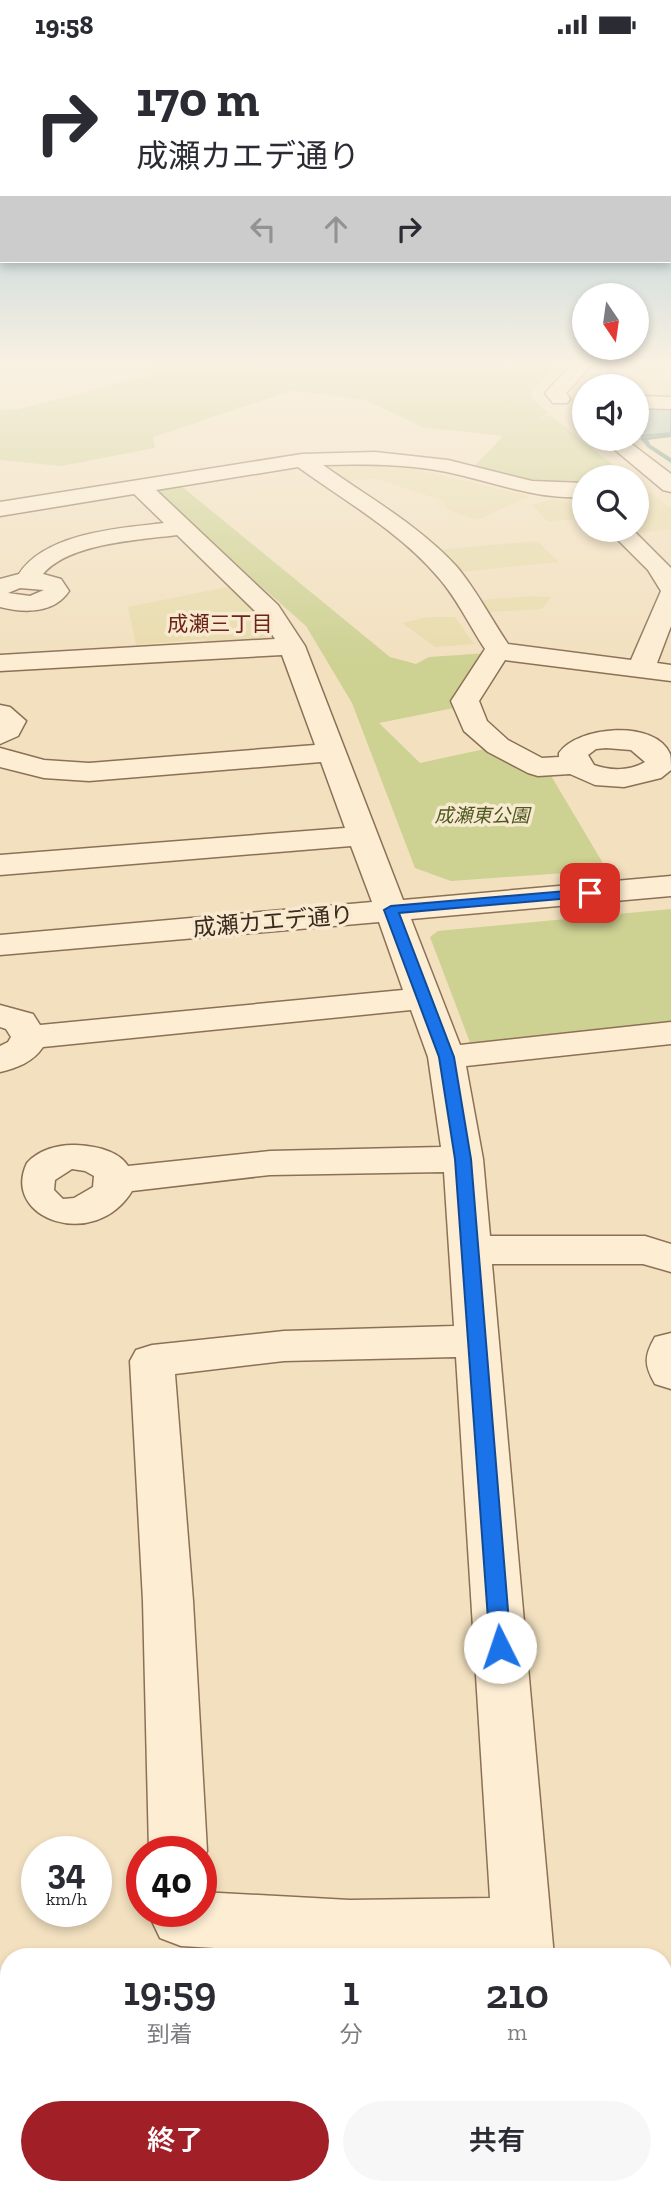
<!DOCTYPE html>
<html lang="ja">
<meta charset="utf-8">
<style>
body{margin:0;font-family:"Zilla Slab","Noto Sans JP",serif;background:#f7f7f7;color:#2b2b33;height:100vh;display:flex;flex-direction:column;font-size:26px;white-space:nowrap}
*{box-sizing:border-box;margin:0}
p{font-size:23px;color:#7c7c81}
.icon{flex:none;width:38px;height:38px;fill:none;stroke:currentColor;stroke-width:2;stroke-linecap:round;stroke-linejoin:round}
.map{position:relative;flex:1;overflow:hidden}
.side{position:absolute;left:0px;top:1899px;width:672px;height:247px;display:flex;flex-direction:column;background:#fff;border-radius:28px 28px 0 0;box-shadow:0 4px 10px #0003}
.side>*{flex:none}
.banner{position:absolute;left:0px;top:0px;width:672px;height:214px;box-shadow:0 4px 10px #0003;background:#fff;color:#2b2b33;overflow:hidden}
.needle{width:46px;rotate:167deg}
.buttons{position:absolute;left:572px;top:234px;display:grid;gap:14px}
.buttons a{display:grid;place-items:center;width:77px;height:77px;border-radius:50%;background:#fff;box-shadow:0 4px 10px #0003;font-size:35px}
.speed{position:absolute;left:21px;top:1787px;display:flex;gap:14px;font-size:35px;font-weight:700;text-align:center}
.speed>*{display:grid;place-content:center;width:91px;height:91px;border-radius:50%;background:#fff;box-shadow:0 4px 10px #0003;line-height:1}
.speed small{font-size:18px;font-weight:400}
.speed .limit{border:10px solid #d22;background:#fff;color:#111}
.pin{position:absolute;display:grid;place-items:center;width:60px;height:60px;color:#fff;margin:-30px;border-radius:14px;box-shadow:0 4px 10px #0006}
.me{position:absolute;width:77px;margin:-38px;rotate:356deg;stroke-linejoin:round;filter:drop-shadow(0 0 5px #0008)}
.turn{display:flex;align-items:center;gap:24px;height:147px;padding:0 21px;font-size:32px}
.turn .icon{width:91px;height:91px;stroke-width:2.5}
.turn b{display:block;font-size:49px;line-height:60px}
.lanes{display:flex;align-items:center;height:66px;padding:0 21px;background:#0003;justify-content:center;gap:35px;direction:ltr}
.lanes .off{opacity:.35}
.eta{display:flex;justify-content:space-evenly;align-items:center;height:119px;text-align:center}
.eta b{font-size:42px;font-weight:600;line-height:49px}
.button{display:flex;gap:14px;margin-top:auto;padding:14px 21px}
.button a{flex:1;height:80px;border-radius:42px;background:#a12028;color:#fff;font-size:28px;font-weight:600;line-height:80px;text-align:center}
.button a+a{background:#f7f7f7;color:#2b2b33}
.status{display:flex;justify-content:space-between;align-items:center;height:49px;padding:0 35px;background:#fff;direction:ltr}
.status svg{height:19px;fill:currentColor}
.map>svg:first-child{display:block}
.farmland{fill:#e8dbac}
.green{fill:#cdd192}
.water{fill:#a3c3b8;stroke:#699286;stroke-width:2}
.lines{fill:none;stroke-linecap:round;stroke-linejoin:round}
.stream{fill:#699286;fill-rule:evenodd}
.minor-casing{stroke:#8c7056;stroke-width:3}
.minor{fill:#fcedd3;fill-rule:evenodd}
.route{fill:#1a73e8;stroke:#114b97;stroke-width:2}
.labels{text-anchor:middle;stroke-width:7;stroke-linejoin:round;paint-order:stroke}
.far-park-label{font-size:19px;font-style:italic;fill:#4e5920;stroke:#f8ead0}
.far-neighbourhood-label{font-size:21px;fill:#6b2417;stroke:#f8ead0}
.street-label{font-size:23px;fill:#3a291c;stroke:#f8ead0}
</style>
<div class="status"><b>19:58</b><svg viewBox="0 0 49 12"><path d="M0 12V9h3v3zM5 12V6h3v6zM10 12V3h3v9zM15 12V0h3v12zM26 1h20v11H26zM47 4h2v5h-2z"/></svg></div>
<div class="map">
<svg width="671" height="2144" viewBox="0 0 671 2144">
<rect width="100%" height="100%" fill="#f2e0bf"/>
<path class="farmland" d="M 618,328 L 671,331 L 671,349 L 637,348 L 637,338 L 616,338 Z
M 318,415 L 386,416 L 418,421 L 530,447 L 477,471 L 448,461 L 442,451 L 374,429 L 344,433 Z
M 645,443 L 653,445 L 671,459 L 671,480 L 638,484 L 635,481 L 637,444 Z
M 554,450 L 566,452 L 584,469 L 548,473 L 532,456 Z
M 537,492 L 559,513 L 460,523 L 434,501 Z
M 227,538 L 255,561 L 269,586 L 266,593 L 208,597 L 205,590 L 136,596 L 128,558 Z
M 531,547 L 551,548 L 542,560 L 490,563 L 482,551 Z
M 428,568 L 455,568 L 474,595 L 435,598 L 402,574 Z"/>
<path class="green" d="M 145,315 L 558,315 L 531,344 L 532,349 L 548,364 L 537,371 L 550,366 L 627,427 L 584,429 L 584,435 L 563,438 L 474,418 L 503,387 L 422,378 L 365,351 L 293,341 L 153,388 L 155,399 L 61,417 L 0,411 L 0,361 L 18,360 L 108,338 L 135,327 L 138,330 L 153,326 Z
M 180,436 L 390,608 L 416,615 L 429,608 L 488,604 L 454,659 L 379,674 L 420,714 L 494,698 L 547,720 L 607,821 L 451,832 L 415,819 L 352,654 L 306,577 L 151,441 Z
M 671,860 L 671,976 L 471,996 L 430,888 L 438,882 Z"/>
<path class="water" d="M 637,357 L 671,358 L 671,384 L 642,387 L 637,383 Z"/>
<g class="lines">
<path class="stream" d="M 671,384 L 671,388 L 648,391 L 651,396 L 671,409 L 671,414 L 647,398 L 640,389 Z"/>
<g class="minor-casing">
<path id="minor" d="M 573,315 L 593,315 L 566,344 L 570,350 L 567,354 L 553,354 L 545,344 Z
M 637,347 L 671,348 L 671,360 L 637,359 Z
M 602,390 L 625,390 L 671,425 L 671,443 L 663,441 Z
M 375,403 L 448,411 L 532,432 L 584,434 L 584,448 C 536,451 494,433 447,423 C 406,415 365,415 323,416 C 368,448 420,477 457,518 C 477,542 491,570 508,595 L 631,611 L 661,542 L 648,521 L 608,481 L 633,481 L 671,519 L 671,577 L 657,614 L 671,616 L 671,632 L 505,611 L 479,652 L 487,672 L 508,691 L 542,709 L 559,708 L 559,704 C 577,677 656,670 670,705 C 671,709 671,716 671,721 L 661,729 L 624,738 L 595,736 L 570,725 L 538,727 L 528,724 L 488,703 L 464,682 L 451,652 L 485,600 C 469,576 457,549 438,528 C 400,483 345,452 298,418 L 156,441 L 278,556 L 305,597 L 403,851 L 671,827 L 671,847 L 411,870 L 460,996 L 671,973 L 671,995 L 466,1017 L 483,1110 L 490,1187 L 645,1187 L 671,1195 L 671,1223 L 643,1215 L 492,1215 L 554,1908 L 494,1908 L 494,1904 L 350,1907 L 181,1897 L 160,1889 L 151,1870 L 152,1862 L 201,1862 L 201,1843 L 350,1851 L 490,1849 L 456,1308 L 284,1312 L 175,1325 L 193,1552 L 207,1802 L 201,1814 L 201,1802 L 149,1802 L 143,1552 L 130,1312 L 136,1301 L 152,1296 L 284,1282 L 454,1277 L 444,1123 L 270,1126 L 132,1142 C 95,1203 0,1170 27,1114 C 38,1101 59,1095 76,1096 C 94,1097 118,1101 128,1117 L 270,1102 L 441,1098 L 428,1008 L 411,961 L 43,998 C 33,1013 17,1019 0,1023 L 0,997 L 8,993 L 11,988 L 6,980 L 0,978 L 0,956 L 33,965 L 40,976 L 403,941 L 379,873 L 0,906 L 0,886 L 372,853 L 351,797 L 0,826 L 0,806 L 345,779 L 321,713 L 89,732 L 44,729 L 0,718 L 0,699 L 44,711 L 89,714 L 315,696 L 282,606 L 0,622 L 0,606 L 275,590 L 259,566 L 177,486 C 139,491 69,494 43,525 L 61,530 L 69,542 C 54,565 24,564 0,558 L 0,530 L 19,525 C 45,484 120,479 164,474 L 134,445 L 0,467 L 0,453 L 302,405 ZM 20,539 L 44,541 L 30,547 L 8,544 ZM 606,699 L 631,701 L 645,713 C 630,722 610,722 594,716 L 588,706 L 596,700 ZM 72,1120 L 85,1122 L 94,1127 L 93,1138 L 74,1149 L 63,1150 L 54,1141 L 55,1131 Z
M 0,656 L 10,658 L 26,672 L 18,687 L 0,695 Z
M 671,1284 L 671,1340 L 655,1335 C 644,1316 644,1307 655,1288 Z
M 509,2137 L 575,2137 L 576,2144 L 510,2144 Z"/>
</g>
<use href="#minor" class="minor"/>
</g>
<linearGradient id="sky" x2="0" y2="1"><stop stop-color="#8cbad5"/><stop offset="0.51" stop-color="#f9f1e2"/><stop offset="1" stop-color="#f9f1e2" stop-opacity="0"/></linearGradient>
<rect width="671" height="615" fill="url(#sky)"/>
<path class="route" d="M 590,840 L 594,841 L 594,847 L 399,864 L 454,1008 L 471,1110 L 511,1598 L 508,1604 L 500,1607 L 493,1604 L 490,1598 L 455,1110 L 439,1008 L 384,861 L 391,857 Z"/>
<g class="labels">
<g class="far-park-label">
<text x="482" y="773">成瀬東公園</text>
</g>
<g class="far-neighbourhood-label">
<text x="220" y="582">成瀬三丁目</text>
</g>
<g class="street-label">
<text transform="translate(273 872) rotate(-5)" y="8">成瀬カエデ通り</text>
</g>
</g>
</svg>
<div class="buttons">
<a><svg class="needle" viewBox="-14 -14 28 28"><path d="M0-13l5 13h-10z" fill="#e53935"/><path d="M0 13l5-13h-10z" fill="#7c7c81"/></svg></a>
<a><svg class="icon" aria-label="sound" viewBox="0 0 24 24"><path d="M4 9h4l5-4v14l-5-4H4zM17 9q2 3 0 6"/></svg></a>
<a><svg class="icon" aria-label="search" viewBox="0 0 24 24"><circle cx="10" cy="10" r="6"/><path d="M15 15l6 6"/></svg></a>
</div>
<div class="speed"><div>34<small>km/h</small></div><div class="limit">40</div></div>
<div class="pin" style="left:590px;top:844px;background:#d93025"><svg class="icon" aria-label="arrive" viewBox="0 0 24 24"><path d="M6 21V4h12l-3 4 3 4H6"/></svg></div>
<svg class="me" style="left:500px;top:1598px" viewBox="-20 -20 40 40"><circle r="19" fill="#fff"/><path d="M0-13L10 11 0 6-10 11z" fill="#1a73e8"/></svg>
<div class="banner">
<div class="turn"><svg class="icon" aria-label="right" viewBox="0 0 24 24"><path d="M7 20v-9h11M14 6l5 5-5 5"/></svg><div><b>170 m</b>成瀬カエデ通り</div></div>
<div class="lanes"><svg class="icon off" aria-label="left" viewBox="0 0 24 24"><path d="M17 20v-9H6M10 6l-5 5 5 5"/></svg><svg class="icon off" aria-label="ahead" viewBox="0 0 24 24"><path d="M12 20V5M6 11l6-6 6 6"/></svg><svg class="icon" aria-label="right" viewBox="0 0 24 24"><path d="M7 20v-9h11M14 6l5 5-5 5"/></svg></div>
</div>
<section class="side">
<div class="eta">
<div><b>19:59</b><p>到着</p></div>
<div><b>1</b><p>分</p></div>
<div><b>210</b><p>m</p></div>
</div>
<div class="button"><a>終了</a><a>共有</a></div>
</section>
</div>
